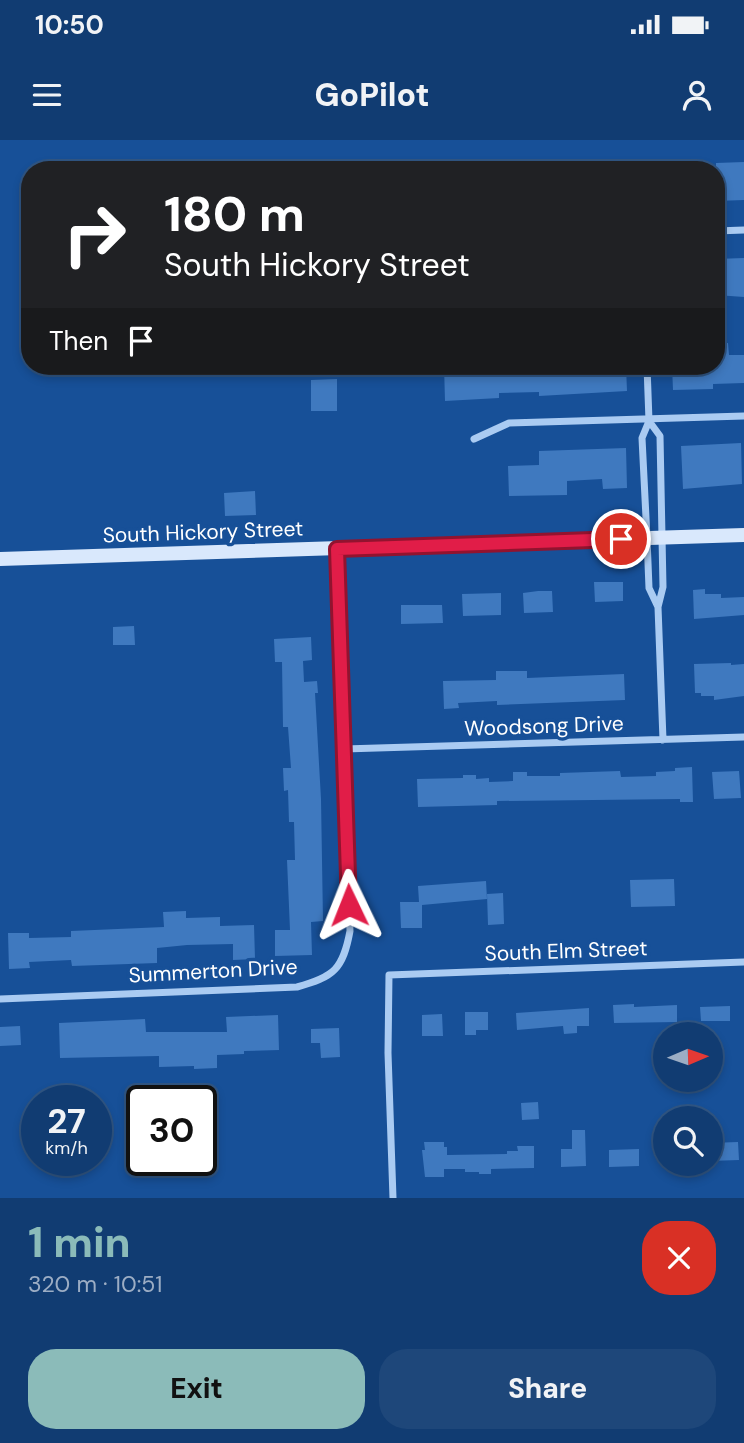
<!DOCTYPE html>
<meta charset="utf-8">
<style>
body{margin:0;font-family:"DM Sans",sans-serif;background:#1e477a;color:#f1f3f6;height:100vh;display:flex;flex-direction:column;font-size:26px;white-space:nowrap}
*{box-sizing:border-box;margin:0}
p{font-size:23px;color:#9cadc4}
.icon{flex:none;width:38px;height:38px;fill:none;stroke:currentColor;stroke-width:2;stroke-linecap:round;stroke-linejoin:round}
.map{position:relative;height:1058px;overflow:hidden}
.panel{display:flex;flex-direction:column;background:#113c72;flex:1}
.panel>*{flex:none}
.banner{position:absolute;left:21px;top:21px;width:704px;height:214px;border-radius:28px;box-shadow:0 4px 10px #0003,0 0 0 2px #305684;background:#202124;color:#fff;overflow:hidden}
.needle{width:46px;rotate:88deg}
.buttons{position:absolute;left:653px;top:882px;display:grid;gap:14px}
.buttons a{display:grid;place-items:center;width:70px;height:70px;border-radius:50%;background:#113c72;box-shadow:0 4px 10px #0003,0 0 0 2px #305684;font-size:35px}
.speed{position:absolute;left:21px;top:945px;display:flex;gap:14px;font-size:35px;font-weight:700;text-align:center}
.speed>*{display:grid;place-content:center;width:91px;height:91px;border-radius:50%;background:#113c72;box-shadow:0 4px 10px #0003,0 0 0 2px #305684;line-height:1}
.speed small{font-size:18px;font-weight:400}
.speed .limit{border:4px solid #111;border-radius:10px;background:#fff;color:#111}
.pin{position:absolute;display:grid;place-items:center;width:60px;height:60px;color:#fff;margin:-30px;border:4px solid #fff;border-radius:50%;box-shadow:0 2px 7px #0007}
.me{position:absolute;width:77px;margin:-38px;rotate:358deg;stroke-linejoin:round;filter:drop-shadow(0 0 5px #0008)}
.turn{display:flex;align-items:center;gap:24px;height:147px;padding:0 28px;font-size:32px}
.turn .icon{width:91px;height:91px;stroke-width:2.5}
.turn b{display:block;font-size:49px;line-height:60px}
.then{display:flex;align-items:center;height:66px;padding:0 28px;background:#0003;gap:14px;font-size:26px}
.round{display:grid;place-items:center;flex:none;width:74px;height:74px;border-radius:28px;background:#1e477a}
.head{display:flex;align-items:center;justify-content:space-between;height:119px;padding:0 28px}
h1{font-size:42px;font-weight:800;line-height:52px;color:#8bbbb9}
.primary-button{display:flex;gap:14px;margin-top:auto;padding:14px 28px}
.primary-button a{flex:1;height:80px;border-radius:28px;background:#8bbbb9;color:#111;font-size:28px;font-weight:800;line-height:80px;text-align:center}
.primary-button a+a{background:#1e477a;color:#f1f3f6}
.status{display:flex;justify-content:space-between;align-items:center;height:49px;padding:0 35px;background:#113c72;direction:ltr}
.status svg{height:19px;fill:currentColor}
header{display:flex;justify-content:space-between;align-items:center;height:91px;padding:0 28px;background:#113c72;font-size:32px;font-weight:800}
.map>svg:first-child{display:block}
.building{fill:#3f79bf}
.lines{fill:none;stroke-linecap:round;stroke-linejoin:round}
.street{stroke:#aacbf2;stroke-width:7}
.secondary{stroke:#d9e8fc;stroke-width:14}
.route-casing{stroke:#92132f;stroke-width:18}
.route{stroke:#e11d48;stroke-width:12}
.labels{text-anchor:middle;stroke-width:7;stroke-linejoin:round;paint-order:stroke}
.street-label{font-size:21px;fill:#fff;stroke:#175098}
</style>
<div class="status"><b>10:50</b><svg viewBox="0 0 49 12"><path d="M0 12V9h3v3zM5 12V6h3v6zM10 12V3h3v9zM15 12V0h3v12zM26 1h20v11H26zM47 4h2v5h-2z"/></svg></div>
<header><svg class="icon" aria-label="menu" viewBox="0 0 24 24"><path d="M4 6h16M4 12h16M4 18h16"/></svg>GoPilot<svg class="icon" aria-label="person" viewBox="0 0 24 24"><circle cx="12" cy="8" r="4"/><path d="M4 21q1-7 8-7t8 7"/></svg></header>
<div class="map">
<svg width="744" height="1058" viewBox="0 0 744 1058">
<rect width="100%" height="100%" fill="#175098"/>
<path class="building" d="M 744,22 L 744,60 L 716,61 L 716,23 Z
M 744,118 L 744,157 L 716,155 L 716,119 Z
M 728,203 L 729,215 L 744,215 L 744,243 L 713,244 L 713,249 L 673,250 L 672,226 L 716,226 L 716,204 Z
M 444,226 L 626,226 L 627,251 L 539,256 L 539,252 L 499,253 L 499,258 L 445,261 Z
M 337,239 L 337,271 L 311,271 L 311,240 Z
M 741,303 L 742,344 L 683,349 L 681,306 Z
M 626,308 L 627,348 L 603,349 L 602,339 L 567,341 L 567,355 L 509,356 L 508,326 L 539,325 L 539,311 Z
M 255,351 L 256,375 L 225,376 L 224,353 Z
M 594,442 L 623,442 L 623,461 L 595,462 Z
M 705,449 L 705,454 L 721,454 L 721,458 L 744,457 L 744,475 L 694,479 L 693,450 Z
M 538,451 L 552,451 L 553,472 L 524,473 L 523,453 Z
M 501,453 L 501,475 L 463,476 L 462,454 Z
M 401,465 L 442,465 L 443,483 L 401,484 Z
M 134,486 L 135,505 L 113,505 L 113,487 Z
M 311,497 L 312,520 L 303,521 L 304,542 L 317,541 L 318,553 L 315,553 L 321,659 L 323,781 L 311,782 L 312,815 L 275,816 L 275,790 L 290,790 L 287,720 L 295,720 L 294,682 L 289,682 L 288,650 L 284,651 L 283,628 L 291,628 L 288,587 L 283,587 L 282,522 L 275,522 L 274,499 Z
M 731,523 L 731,525 L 744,524 L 744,556 L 714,560 L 714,556 L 701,556 L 701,553 L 695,553 L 694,524 Z
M 496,531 L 527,531 L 527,538 L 624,534 L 625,560 L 497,565 L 497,561 L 458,563 L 459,568 L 444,569 L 443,541 L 496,540 Z
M 692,627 L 693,662 L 680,662 L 680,659 L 497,661 L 497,665 L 418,667 L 417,639 L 463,638 L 463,635 L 476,635 L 476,639 L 489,638 L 489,642 L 513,641 L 513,632 L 527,632 L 527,636 L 560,636 L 560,633 L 620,631 L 621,637 L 656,636 L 656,632 L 675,631 L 675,628 Z
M 739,631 L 741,658 L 714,659 L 712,632 Z
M 674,739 L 675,766 L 631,767 L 630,740 Z
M 486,741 L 487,759 L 422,765 L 422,788 L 401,788 L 400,762 L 419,762 L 418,746 Z
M 503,753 L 504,784 L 488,785 L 487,754 Z
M 186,771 L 186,778 L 220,777 L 220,786 L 254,785 L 255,819 L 233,820 L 233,804 L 187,805 L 157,808 L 157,823 L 72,826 L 71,820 L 29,822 L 30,828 L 9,829 L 8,793 L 29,793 L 29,798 L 71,797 L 71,791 L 164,787 L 163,772 Z
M 634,864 L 634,867 L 677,865 L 677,882 L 614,883 L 613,865 Z
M 730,866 L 730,881 L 701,881 L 700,867 Z
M 589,868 L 589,886 L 577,886 L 577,893 L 564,894 L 563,886 L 517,890 L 516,873 Z
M 465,872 L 488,872 L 488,890 L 476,890 L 476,895 L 465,895 Z
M 442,874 L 443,896 L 422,896 L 422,875 Z
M 278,875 L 279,910 L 244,911 L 244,914 L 217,915 L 217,928 L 194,929 L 194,926 L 159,927 L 159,916 L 60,918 L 59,883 L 145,879 L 146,892 L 227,892 L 226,877 Z
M 20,886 L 21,905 L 0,906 L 0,887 Z
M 339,888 L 340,917 L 321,918 L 320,903 L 311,903 L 311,889 Z
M 538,962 L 539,979 L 522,980 L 521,963 Z
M 572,990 L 585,990 L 586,1026 L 561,1027 L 561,1009 L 572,1009 Z
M 424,1002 L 444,1002 L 444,1007 L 447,1007 L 447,1015 L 507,1014 L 507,1011 L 518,1011 L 517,1006 L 534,1006 L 534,1028 L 491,1029 L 491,1034 L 479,1034 L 479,1032 L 465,1032 L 465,1029 L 444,1029 L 444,1037 L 425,1037 L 422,1010 L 425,1010 Z
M 738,1002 L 739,1020 L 710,1021 L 710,1003 Z
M 639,1009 L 639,1026 L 609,1027 L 609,1010 Z"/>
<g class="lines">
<path class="street" d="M 716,91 L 744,90
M 647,226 L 649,281
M 649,281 L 660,296 L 663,447 L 658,467 L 649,448 L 647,398 L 642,298 Z
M 474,299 L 509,283 L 744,276
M 658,467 L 663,600
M 344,609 L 744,597
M 0,859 L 297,847 C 334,837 343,829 350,791 L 337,409
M 393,1058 L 388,913 L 389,835 L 744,822"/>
<path class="secondary" d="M 0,419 L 744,395"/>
</g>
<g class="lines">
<g class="route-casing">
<path id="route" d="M 349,765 L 337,409 L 621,399"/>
</g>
<use href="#route" class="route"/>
</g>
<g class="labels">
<g class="street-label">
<text transform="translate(203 392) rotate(-2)" y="7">South Hickory Street</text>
<text transform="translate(544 586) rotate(-2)" y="7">Woodsong Drive</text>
<text transform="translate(566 811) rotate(-2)" y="7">South Elm Street</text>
<text transform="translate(213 831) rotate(-3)" y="7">Summerton Drive</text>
</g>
</g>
</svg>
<div class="buttons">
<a><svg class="needle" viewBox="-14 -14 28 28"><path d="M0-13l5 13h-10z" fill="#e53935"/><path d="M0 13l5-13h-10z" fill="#9cadc4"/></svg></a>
<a><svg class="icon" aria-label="search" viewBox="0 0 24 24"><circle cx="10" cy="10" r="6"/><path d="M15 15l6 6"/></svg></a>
</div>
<div class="speed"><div>27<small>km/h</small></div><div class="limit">30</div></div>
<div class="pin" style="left:621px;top:399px;background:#d93025"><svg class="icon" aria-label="arrive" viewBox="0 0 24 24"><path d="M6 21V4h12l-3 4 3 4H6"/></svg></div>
<svg class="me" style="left:349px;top:765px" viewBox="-20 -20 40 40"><path d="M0-17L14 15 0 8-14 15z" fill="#e11d48" stroke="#fff" stroke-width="4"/></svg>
<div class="banner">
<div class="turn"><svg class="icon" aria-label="right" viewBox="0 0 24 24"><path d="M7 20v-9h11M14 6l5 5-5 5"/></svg><div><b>180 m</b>South Hickory Street</div></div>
<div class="then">Then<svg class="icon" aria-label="arrive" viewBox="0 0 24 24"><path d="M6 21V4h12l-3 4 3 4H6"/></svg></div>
</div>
</div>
<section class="panel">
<div class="head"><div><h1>1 min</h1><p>320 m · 10:51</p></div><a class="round" style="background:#d93025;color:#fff"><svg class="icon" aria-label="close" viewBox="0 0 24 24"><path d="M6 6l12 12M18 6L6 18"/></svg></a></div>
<div class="primary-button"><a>Exit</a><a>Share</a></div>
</section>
